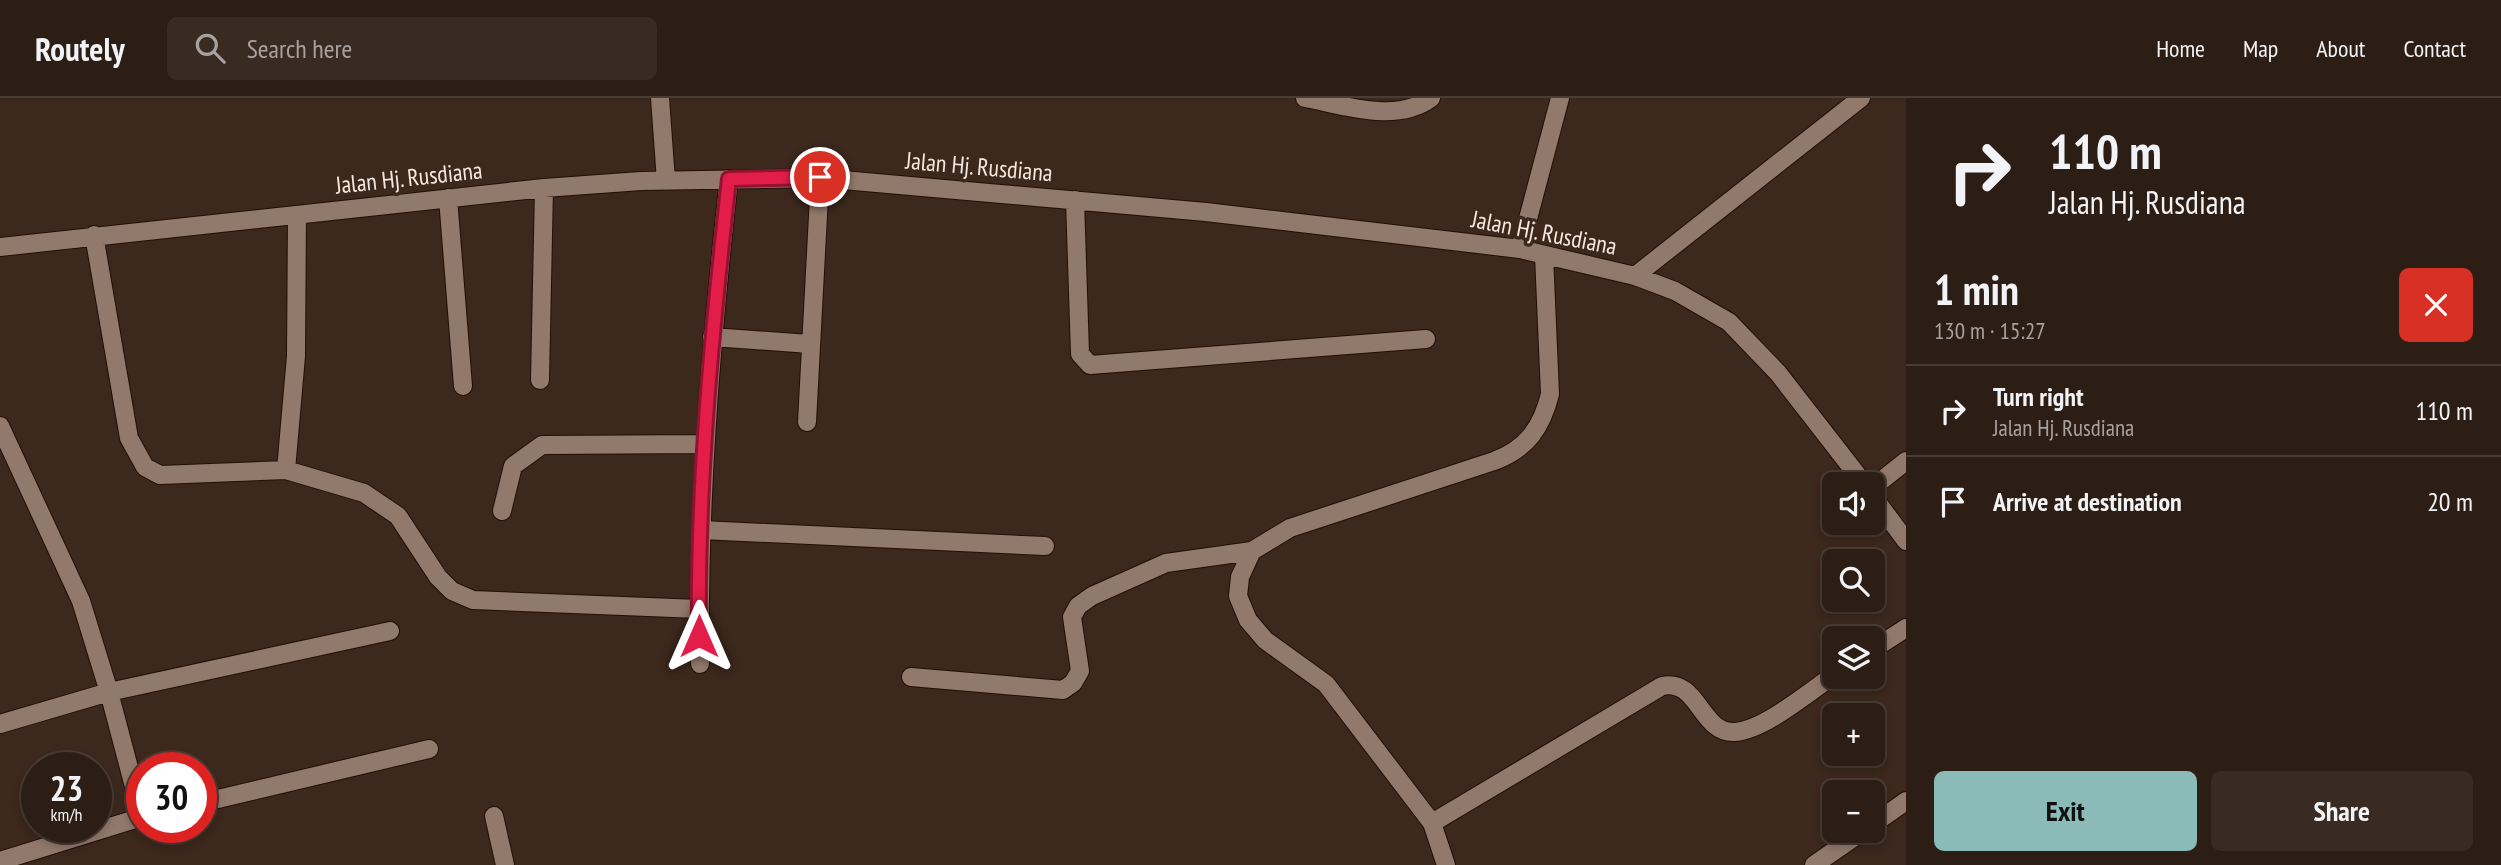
<!DOCTYPE html>
<meta charset="utf-8">
<style>
body{margin:0;font-family:"PT Sans Narrow",sans-serif;background:#392b22;color:#f1f3f6;height:100vh;display:flex;flex-direction:column;font-size:26px;white-space:nowrap}
*{box-sizing:border-box;margin:0}
p{font-size:23px;color:#a7a2a0}
.icon{flex:none;width:38px;height:38px;fill:none;stroke:currentColor;stroke-width:2;stroke-linecap:round;stroke-linejoin:round}
.map{position:relative;flex:1;overflow:hidden}
.sheet{display:flex;flex-direction:column;background:#2d1e15;width:595px}
.sheet>*{flex:none}
.banner{background:#2d1e15;color:#f1f3f6;overflow:hidden}
.fabs{position:absolute;left:1822px;top:374px;display:grid;gap:14px}
.fabs a{display:grid;place-items:center;width:63px;height:63px;border-radius:10px;background:#2d1e15;box-shadow:0 4px 10px #0003,0 0 0 2px #483c34;font-size:35px}
.speed{position:absolute;left:21px;top:654px;display:flex;gap:14px;font-size:35px;font-weight:700;text-align:center}
.speed>*{display:grid;place-content:center;width:91px;height:91px;border-radius:50%;background:#2d1e15;box-shadow:0 4px 10px #0003,0 0 0 2px #483c34;line-height:1}
.speed small{font-size:18px;font-weight:400}
.speed .limit{border:10px solid #d22;background:#fff;color:#111}
.pin{position:absolute;display:grid;place-items:center;width:60px;height:60px;color:#fff;margin:-30px;border:4px solid #fff;border-radius:50%;box-shadow:0 2px 7px #0007}
.me{position:absolute;width:77px;margin:-38px;rotate:0deg;stroke-linejoin:round;filter:drop-shadow(0 0 5px #0008)}
.turn{display:flex;align-items:center;gap:24px;height:147px;padding:0 28px;font-size:32px}
.turn .icon{width:91px;height:91px;stroke-width:2.5}
.turn b{display:block;font-size:49px;line-height:60px}
.round{display:grid;place-items:center;flex:none;width:74px;height:74px;border-radius:10px;background:#392b22}
.overview{display:flex;align-items:center;justify-content:space-between;height:119px;padding:0 28px}
h1{font-size:42px;font-weight:700;line-height:52px}
.action{display:flex;gap:14px;margin-top:auto;padding:14px 28px}
.action a{flex:1;height:80px;border-radius:10px;background:#8bbbb9;color:#111;font-size:28px;font-weight:700;line-height:80px;text-align:center}
.action a+a{background:#392b22;color:#f1f3f6}
ul{padding:0;list-style:none}
li{display:flex;align-items:center;gap:21px;height:91px;padding:0 28px;border-top:2px solid #483c34}
li div{flex:1}
li b{display:block;font-size:26px}
li em{font-style:normal}
header{display:flex;align-items:center;gap:42px;box-sizing:border-box;height:98px;padding:0 35px;background:#2d1e15;border-bottom:2px solid #483c34}
header strong{font-size:33px}
nav{display:flex;gap:38px;margin-inline-start:auto;font-size:24px}
.search{width:490px;height:63px;background:#392b22;display:flex;align-items:center;gap:18px;box-sizing:border-box;padding:0 24px;border-radius:10px;color:#a7a2a0;font-size:26px}
main{display:flex;flex:1;min-height:0}
.map>svg:first-child{display:block}
.lines{fill:none;stroke-linecap:round;stroke-linejoin:round}
.street-casing{stroke:#221006;stroke-width:20}
.street{stroke:#91796b;stroke-width:18}
.route-casing{stroke:#92132f;stroke-width:18}
.route{stroke:#e11d48;stroke-width:12}
.labels{text-anchor:middle;stroke-width:7;stroke-linejoin:round;paint-order:stroke}
.street-label{font-size:24px;fill:#f6e8e0;stroke:#3c281c}
</style>
<header>
<strong>Routely</strong>
<div class="search"><svg class="icon" aria-label="search" viewBox="0 0 24 24"><circle cx="10" cy="10" r="6"/><path d="M15 15l6 6"/></svg>Search here</div>
<nav><a>Home</a><a>Map</a><a>About</a><a>Contact</a></nav>
</header>
<main>
<div class="map">
<svg width="1906" height="767" viewBox="0 0 1906 767">
<rect width="100%" height="100%" fill="#3c281c"/>
<g class="lines">
<g class="street-casing">
<path id="street" d="M 660,0 L 666,83
M 1305,0 C 1344,7 1396,26 1431,0
M 448,100 L 463,288
M 1075,102 L 1080,256 L 1090,267 L 1426,241
M 94,137 L 129,340 L 145,369 L 160,377 L 286,372 L 364,395 L 398,418 L 438,479 L 452,493 L 473,502 L 699,511
M 0,149 L 544,90 L 641,83 L 820,80 L 1206,114 L 1520,151 L 1635,178 L 1675,193 L 1729,224 L 1778,275 L 1865,387
M 1520,151 L 1560,0
M 1635,178 L 1861,0
M 712,239 L 810,246
M 540,282 L 544,90
M 807,324 L 820,80
M 0,328 L 81,503 L 109,594 L 142,719 L 0,763
M 286,372 L 296,258 L 297,117
M 1872,390 L 1906,363
M 1872,397 L 1906,443
M 502,413 L 513,368 L 542,347 L 705,346
M 701,432 L 1045,448
M 1252,453 L 1240,479 L 1238,498 L 1248,522 L 1265,542 L 1326,586 L 1432,725 L 1446,767
M 1872,552 L 1906,530
M 700,566 C 698,404 711,242 729,81
M 911,579 L 1063,592 L 1073,585 L 1080,573 L 1072,519 L 1078,508 L 1092,498 L 1166,465 L 1252,453 L 1290,430 L 1494,363 C 1527,351 1542,329 1550,296 L 1544,157
M 0,626 L 109,594 L 390,533
M 201,705 L 429,651
M 494,718 L 505,767
M 1432,725 L 1662,588 C 1699,580 1700,636 1735,634 C 1764,632 1809,594 1834,577
M 1872,727 L 1906,703
M 1814,767 L 1863,733"/>
</g>
<use href="#street" class="street"/>
</g>
<g class="lines">
<g class="route-casing">
<path id="route" d="M 699,538 C 697,385 712,233 729,81 L 820,79"/>
</g>
<use href="#route" class="route"/>
</g>
<g class="labels">
<g class="street-label">
<text transform="translate(979 69) rotate(5)" y="8">Jalan Hj. Rusdiana</text>
<text transform="translate(409 80) rotate(-6)" y="8">Jalan Hj. Rusdiana</text>
<text transform="translate(1544 135) rotate(11)" y="8">Jalan Hj. Rusdiana</text>
</g>
</g>
</svg>
<div class="fabs">
<a><svg class="icon" aria-label="sound" viewBox="0 0 24 24"><path d="M4 9h4l5-4v14l-5-4H4zM17 9q2 3 0 6"/></svg></a>
<a><svg class="icon" aria-label="search" viewBox="0 0 24 24"><circle cx="10" cy="10" r="6"/><path d="M15 15l6 6"/></svg></a>
<a><svg class="icon" aria-label="layers" viewBox="0 0 24 24"><path d="M12 4l9 5-9 5-9-5zM3 14l9 5 9-5"/></svg></a>
<a>+</a>
<a>−</a>
</div>
<div class="speed"><div>23<small>km/h</small></div><div class="limit">30</div></div>
<div class="pin" style="left:820px;top:79px;background:#d93025"><svg class="icon" aria-label="arrive" viewBox="0 0 24 24"><path d="M6 21V4h12l-3 4 3 4H6"/></svg></div>
<svg class="me" style="left:699px;top:538px" viewBox="-20 -20 40 40"><path d="M0-17L14 15 0 8-14 15z" fill="#e11d48" stroke="#fff" stroke-width="4"/></svg>
</div>
<section class="sheet">
<div class="banner">
<div class="turn"><svg class="icon" aria-label="right" viewBox="0 0 24 24"><path d="M7 20v-9h11M14 6l5 5-5 5"/></svg><div><b>110 m</b>Jalan Hj. Rusdiana</div></div>
</div>
<div class="overview"><div><h1>1 min</h1><p>130 m · 15:27</p></div><a class="round" style="background:#d93025;color:#fff"><svg class="icon" aria-label="close" viewBox="0 0 24 24"><path d="M6 6l12 12M18 6L6 18"/></svg></a></div>
<ul>
<li><svg class="icon" aria-label="right" viewBox="0 0 24 24"><path d="M7 20v-9h11M14 6l5 5-5 5"/></svg><div><b>Turn right</b><p>Jalan Hj. Rusdiana</p></div><em>110 m</em></li>
<li><svg class="icon" aria-label="arrive" viewBox="0 0 24 24"><path d="M6 21V4h12l-3 4 3 4H6"/></svg><div><b>Arrive at destination</b></div><em>20 m</em></li>
</ul>
<div class="action"><a>Exit</a><a>Share</a></div>
</section>
</main>
